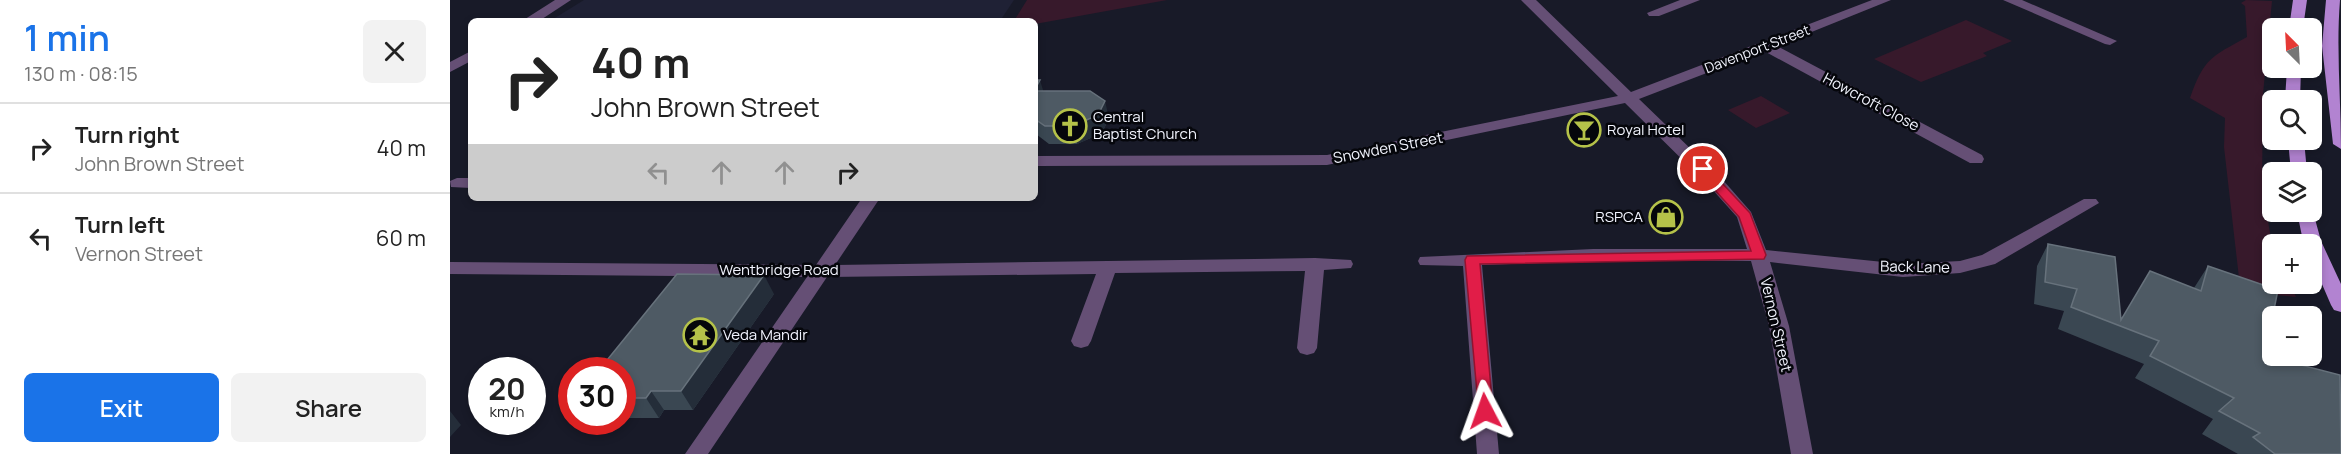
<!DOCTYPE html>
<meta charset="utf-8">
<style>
body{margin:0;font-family:Manrope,sans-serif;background:#f2f2f2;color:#222;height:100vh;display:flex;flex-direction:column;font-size:22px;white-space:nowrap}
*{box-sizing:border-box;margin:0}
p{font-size:20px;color:#767676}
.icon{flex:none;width:33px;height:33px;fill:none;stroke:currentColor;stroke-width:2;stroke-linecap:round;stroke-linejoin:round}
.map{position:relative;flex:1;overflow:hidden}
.side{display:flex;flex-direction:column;background:#fff;width:450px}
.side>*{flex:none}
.guide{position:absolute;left:18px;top:18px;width:570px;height:183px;border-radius:9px;box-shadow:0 3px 9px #0003;background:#fff;color:#222;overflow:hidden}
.needle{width:39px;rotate:336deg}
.fabs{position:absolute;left:1812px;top:18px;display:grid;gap:12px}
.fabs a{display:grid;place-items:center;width:60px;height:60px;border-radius:9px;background:#fff;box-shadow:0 3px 9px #0003;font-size:30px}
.speed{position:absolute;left:18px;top:357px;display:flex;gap:12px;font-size:30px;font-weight:700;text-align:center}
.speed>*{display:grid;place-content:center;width:78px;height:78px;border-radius:50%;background:#fff;box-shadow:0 3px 9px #0003;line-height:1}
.speed small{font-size:15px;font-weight:400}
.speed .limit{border:9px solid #d22;background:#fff;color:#111}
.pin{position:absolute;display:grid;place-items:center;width:51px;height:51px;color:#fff;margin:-26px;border:3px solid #fff;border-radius:50%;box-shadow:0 2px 6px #0007}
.me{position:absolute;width:66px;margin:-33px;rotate:356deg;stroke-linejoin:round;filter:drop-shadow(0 0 4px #0008)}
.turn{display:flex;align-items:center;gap:21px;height:126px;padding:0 24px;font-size:27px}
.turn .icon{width:78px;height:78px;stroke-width:2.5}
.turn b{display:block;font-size:42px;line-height:51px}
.lanes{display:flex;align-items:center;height:57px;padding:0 24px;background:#0003;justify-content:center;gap:30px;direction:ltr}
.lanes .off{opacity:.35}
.round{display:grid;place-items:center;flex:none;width:63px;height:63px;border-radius:9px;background:#f2f2f2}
.summary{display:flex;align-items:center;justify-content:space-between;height:102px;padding:0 24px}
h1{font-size:36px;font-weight:600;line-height:45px;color:#1a73e8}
.button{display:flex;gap:12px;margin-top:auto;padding:12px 24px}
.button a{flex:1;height:69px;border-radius:9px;background:#1a73e8;color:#fff;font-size:24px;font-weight:600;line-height:69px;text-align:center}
.button a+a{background:#f2f2f2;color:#222}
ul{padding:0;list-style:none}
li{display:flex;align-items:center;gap:18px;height:90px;padding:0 24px;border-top:2px solid #e0e0e0}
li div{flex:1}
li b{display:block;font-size:22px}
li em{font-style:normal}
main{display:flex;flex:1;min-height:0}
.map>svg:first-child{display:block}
.built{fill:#1f2135}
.green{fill:#37192b}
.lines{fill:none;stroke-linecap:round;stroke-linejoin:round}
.minor{fill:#654f75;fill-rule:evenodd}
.major{fill:#b283d1;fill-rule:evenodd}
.wall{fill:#3a4752}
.shaded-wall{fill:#242d39}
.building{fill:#4e5a64;stroke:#67727c;stroke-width:1.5}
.route{fill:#e11d48;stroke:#92132f;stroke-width:1.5}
.labels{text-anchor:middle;stroke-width:5;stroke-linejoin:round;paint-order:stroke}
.far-street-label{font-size:14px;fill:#f2f4fe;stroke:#05060b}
.street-label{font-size:15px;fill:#f2f4fe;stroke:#05060b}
.poi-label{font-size:15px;fill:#f2f4fe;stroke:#05060b;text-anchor:start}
</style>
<main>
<section class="side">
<div class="summary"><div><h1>1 min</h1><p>130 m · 08:15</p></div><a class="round"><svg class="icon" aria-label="close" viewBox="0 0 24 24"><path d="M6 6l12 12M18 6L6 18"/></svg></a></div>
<ul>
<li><svg class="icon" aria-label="right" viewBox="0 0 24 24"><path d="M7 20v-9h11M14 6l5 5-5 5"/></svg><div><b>Turn right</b><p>John Brown Street</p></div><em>40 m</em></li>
<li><svg class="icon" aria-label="left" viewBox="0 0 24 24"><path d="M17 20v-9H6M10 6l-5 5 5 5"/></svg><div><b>Turn left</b><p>Vernon Street</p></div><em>60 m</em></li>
</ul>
<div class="button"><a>Exit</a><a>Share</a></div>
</section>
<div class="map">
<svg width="1891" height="454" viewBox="0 0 1891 454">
<rect width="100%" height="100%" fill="#181a28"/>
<path class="built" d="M 134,0 L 564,0 L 550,21 L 100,21 Z"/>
<path class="green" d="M 577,0 L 717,0 L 585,24 L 585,21 L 564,21 Z
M 1796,0 L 1822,1 L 1813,94 L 1812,185 L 1822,245 L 1822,284 L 1840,284 L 1846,297 L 1797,292 L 1789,278 L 1774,147 L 1775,118 L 1740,98 C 1754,58 1761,57 1797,37 L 1795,6 L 1791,3 Z
M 1516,20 L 1562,41 L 1533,53 L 1537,56 L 1471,82 L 1424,59 Z
M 1311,96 L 1340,113 L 1306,128 L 1278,110 Z"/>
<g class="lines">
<path class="minor" d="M 105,0 L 121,0 L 89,21 L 72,21 Z
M 1071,0 L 1086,0 L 1181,92 L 1422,0 L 1441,0 L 1327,46 L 1532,155 L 1534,159 L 1532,163 L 1520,163 L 1314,51 L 1189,99 L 1273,180 L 1301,212 L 1316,250 L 1453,264 L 1510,261 L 1532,255 L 1634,199 L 1646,199 L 1649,203 L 1545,264 L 1510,273 L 1453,277 L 1320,262 L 1339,326 L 1363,454 L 1341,454 L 1319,326 L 1301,261 L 1184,260 L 1032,265 L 1049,454 L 1027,454 L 1013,266 L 970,265 L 968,261 L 970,257 L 1143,249 L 1297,249 L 1287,217 L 1261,188 L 1175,103 L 877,165 L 585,166 L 585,156 L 877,155 L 1168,96 Z
M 1230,0 L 1250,0 L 1209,16 L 1199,16 L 1197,13 Z
M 1553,0 L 1572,0 L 1667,41 L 1660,45 L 1655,44 Z
M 21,51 L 21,61 L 0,72 L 0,62 Z
M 7,178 L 21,178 L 21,188 L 1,187 L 0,181 Z
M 412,198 L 430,198 L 385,265 L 865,258 L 901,260 L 903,264 L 901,268 L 874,270 L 867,348 L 864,353 L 857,355 L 850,353 L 847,348 L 855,271 L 665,273 L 641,341 L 638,346 L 631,348 L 624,346 L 621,341 L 646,274 L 377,277 L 258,454 L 235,454 L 357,277 L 0,274 L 0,262 L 366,265 Z"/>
<path class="major" d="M 1843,0 L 1857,0 L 1853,28 L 1839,28 Z
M 1876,0 L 1890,0 C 1886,50 1891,99 1891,149 L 1883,144 L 1872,46 Z
M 1837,68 L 1851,68 L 1850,100 L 1835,100 Z
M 1838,140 L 1854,140 L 1857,172 L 1841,172 Z
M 1862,208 L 1871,241 L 1891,284 L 1891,312 L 1884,310 L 1881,305 L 1862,261 L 1862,244 L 1854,244 L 1853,241 L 1847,212 L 1862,212 Z"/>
</g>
<path class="wall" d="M 585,80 L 593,91 L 659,118 L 652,133 L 627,144 L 599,144 L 586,134 L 585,134 Z
M 1598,244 L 1671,319 L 1744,288 L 1758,266 L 1822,319 L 1851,365 L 1891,454 L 1788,454 L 1752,434 L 1763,419 L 1685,378 L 1694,364 L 1608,329 L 1614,311 L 1584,304 L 1587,266 Z
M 324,294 L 243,410 L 214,410 L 209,418 L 172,418 L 172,370 Z"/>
<path class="shaded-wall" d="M 590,80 L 595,97 L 585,95 L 585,89 Z
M 655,101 L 659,118 L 652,133 L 627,144 L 623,126 Z
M 314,275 L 324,294 L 243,410 L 231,391 Z
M 201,391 L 214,410 L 209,418 L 196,398 Z
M 0,411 L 11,425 L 0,437 Z"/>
<path class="building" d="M 585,80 L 590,80 L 585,89 Z
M 585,91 L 640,91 L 655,101 L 648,115 L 623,126 L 595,126 L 585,119 Z
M 1598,244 L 1665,257 L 1671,320 L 1700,271 L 1751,291 L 1758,266 L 1828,290 L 1822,319 L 1822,356 L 1852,356 L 1851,365 L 1890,375 L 1891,454 L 1825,454 L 1803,437 L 1810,433 L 1769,411 L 1784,398 L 1700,356 L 1709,341 L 1621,307 L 1627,289 L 1595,282 Z
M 227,274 L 314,275 L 231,391 L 201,391 L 196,398 L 172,398 L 172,370 L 149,370 Z"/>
<path class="route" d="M 1253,166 L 1257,167 L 1300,213 L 1316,255 L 1314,259 L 1030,264 L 1043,411 L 1035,417 L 1029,415 L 1015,260 L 1017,256 L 1301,251 L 1289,217 L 1246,169 Z"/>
<defs>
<g id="church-ring" transform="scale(1.725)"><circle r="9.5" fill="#05060b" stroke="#b5c249" stroke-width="1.5"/><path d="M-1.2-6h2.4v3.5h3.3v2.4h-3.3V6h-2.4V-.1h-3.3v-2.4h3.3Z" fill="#b5c249"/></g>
<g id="bar-ring" transform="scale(1.725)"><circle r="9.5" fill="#05060b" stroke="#b5c249" stroke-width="1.5"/><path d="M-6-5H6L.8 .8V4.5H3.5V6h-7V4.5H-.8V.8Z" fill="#b5c249"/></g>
<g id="shop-ring" transform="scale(1.725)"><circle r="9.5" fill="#05060b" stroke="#b5c249" stroke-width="1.5"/><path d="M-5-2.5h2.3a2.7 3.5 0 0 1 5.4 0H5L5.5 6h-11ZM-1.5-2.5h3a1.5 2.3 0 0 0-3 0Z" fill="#b5c249"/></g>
<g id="temple-ring" transform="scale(1.725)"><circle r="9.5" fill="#05060b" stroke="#b5c249" stroke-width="1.5"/><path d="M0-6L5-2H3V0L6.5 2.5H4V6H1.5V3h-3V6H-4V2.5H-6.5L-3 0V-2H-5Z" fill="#b5c249"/></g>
</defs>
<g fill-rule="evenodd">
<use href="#church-ring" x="620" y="126"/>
<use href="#bar-ring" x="1134" y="130"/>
<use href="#shop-ring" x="1216" y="217"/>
<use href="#temple-ring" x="250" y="335"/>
</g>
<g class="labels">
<g class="far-street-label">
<text transform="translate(1307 49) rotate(-21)" y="5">Davenport Street</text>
</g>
<g class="street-label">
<text transform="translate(1421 102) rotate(28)" y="5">Howcroft Close</text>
<text transform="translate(938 148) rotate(-11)" y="5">Snowden Street</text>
<text transform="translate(1465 267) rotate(1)" y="5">Back Lane</text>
<text x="329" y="275">Wentbridge Road</text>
<text transform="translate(1326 325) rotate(77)" y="5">Vernon Street</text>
</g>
<g class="poi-label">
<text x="643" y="122">Central<tspan x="643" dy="17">Baptist Church</tspan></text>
<text x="1157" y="135">Royal Hotel</text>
<text x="1193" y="222" text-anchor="end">RSPCA</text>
<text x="273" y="340">Veda Mandir</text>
</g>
</g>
</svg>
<div class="fabs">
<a><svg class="needle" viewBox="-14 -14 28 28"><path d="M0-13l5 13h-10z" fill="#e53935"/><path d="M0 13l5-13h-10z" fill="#767676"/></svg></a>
<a><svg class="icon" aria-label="search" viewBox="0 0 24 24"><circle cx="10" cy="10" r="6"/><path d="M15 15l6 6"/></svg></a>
<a><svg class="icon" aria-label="layers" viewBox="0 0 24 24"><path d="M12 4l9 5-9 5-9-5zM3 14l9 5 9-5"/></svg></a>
<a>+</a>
<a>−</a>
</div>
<div class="speed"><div>20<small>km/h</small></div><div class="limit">30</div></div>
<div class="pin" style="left:1253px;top:169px;background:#d93025"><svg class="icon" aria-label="arrive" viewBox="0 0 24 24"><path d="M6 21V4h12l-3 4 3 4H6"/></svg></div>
<svg class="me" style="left:1035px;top:411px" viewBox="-20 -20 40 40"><path d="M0-17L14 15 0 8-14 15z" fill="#e11d48" stroke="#fff" stroke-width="4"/></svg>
<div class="guide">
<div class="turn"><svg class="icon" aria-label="right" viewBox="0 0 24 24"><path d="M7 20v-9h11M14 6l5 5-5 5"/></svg><div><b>40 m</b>John Brown Street</div></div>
<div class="lanes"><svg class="icon off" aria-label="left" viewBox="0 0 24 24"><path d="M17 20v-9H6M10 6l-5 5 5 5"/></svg><svg class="icon off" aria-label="ahead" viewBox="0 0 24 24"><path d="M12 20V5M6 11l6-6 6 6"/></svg><svg class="icon off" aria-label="ahead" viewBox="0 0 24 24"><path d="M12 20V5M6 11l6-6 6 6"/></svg><svg class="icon" aria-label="right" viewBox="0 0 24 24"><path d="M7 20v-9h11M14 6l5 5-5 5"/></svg></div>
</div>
</div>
</main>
